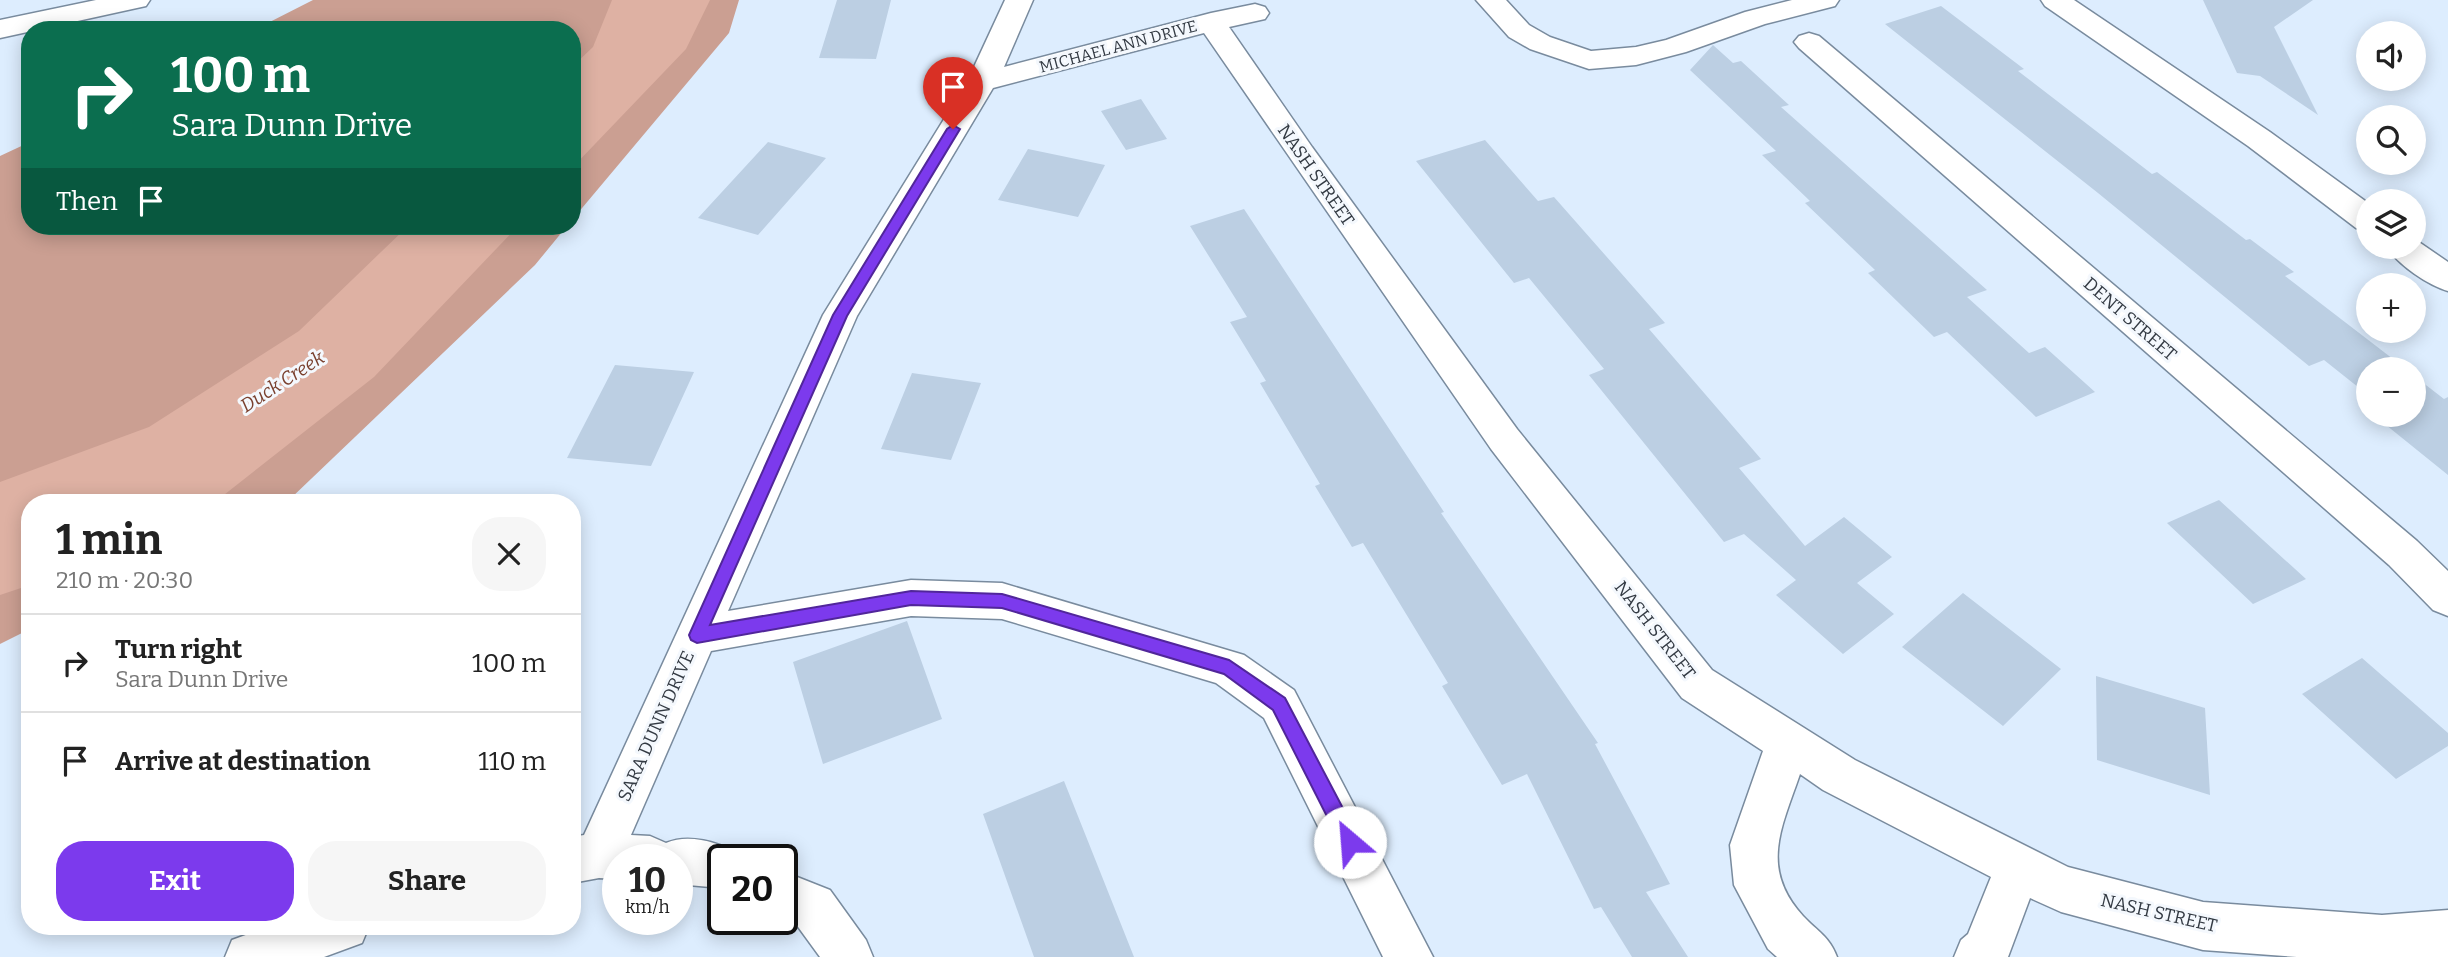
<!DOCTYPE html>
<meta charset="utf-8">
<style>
body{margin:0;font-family:Bitter,serif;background:#f6f6f6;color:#222;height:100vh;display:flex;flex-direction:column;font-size:26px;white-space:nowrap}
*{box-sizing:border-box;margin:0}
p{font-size:23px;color:#767676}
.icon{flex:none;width:38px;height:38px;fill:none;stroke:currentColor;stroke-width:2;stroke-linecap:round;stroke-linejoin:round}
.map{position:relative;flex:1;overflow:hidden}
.panel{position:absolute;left:21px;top:494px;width:560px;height:441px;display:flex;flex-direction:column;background:#fff;border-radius:28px;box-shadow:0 4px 18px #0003}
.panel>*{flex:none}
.guide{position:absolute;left:21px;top:21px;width:560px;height:214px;border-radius:28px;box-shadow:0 4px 18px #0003;background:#0b6e4f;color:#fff;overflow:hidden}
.tools{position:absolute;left:2356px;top:21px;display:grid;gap:14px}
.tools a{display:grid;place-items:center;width:70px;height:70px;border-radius:50%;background:#fff;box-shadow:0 4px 18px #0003;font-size:35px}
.speed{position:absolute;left:602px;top:844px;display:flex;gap:14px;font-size:35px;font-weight:700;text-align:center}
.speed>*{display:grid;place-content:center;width:91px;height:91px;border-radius:50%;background:#fff;box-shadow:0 4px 18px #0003;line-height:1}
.speed small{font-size:18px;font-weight:400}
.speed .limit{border:4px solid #111;border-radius:10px;background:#fff;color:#111}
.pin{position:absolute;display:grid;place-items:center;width:60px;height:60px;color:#fff;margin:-72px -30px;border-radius:50% 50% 50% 0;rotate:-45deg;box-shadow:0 0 7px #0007}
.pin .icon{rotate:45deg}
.me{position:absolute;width:77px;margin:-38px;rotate:333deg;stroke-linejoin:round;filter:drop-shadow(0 0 5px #0008)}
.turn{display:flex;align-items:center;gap:24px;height:147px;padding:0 35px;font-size:32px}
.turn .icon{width:91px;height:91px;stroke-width:2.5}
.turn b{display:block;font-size:49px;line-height:60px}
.then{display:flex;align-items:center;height:66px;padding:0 35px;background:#0003;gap:14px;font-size:26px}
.round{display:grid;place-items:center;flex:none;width:74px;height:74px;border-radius:28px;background:#f6f6f6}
.head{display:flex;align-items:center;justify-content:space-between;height:119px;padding:0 35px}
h1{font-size:42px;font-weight:700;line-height:52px}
.primary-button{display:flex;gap:14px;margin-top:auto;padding:14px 35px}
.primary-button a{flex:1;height:80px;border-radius:28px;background:#7c3aed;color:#fff;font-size:28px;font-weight:700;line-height:80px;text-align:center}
.primary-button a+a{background:#f6f6f6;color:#222}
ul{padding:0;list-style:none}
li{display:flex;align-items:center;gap:21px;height:98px;padding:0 35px;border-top:2px solid #e0e0e0}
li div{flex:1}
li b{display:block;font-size:26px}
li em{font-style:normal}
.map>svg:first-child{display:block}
.forest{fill:#cb9f92}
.water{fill:#deb1a3}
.building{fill:#bccfe3}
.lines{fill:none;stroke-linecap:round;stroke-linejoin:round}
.minor-casing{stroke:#798b9e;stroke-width:3}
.minor{fill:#fff;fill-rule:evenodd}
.route{fill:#7c3aed;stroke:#51269a;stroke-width:2}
.labels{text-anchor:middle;stroke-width:6;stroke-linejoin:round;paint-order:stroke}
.far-street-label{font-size:16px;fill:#333a43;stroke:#f4f8fd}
.street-label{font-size:18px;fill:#333a43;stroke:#f4f8fd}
.water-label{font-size:19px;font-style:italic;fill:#7a402e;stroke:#f4f8fd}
</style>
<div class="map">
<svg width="2448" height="957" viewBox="0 0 2448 957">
<rect width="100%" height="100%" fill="#ddedfe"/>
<path class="forest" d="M 313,0 L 739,0 L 729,33 L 572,220 L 572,30 L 254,30 Z
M 30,142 L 30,226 L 567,226 L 535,265 L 289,500 L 30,502 L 30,629 L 0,644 L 0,156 Z"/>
<path class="water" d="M 612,0 L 710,0 L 686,49 L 572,168 L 572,67 L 593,47 Z
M 408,226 L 518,226 L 374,377 L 215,502 L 30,502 L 30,585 L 0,595 L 0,482 L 149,427 L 299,331 Z"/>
<path class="building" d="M 837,0 L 891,0 L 876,59 L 819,58 Z
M 2203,0 L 2313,0 L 2274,27 L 2318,115 L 2260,76 L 2237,73 Z
M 1941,6 L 2024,69 L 2018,71 L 2152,174 L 2157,172 L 2246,240 L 2250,239 L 2294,272 L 2285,276 L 2406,369 L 2368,369 L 2368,395 L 2324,360 L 2309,366 L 2098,193 L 1885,24 Z
M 1713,45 L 1733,63 L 1741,61 L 1789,105 L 1781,107 L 1987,290 L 1967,297 L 2029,353 L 2045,347 L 2095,392 L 2036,417 L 1947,332 L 1934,337 L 1868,273 L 1875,270 L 1805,203 L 1810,201 L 1762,155 L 1776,151 L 1690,70 Z
M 1141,99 L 1167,139 L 1126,150 L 1101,111 Z
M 1485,140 L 1538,201 L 1554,197 L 1665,323 L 1649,329 L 1761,459 L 1739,468 L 1805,546 L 1844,517 L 1892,557 L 1857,583 L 1894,614 L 1843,654 L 1776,595 L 1796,580 L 1744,534 L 1724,542 L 1589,375 L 1604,369 L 1529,278 L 1514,283 L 1416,161 Z
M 768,142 L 826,158 L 758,235 L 698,218 Z
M 1028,149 L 1105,165 L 1078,217 L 998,200 Z
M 1244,209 L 1444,512 L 1441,513 L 1598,743 L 1595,744 L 1670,884 L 1646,892 L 1688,957 L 1632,957 L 1601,907 L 1594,909 L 1527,774 L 1502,785 L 1442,686 L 1448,683 L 1363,543 L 1352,547 L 1315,486 L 1320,484 L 1260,383 L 1266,381 L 1230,322 L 1247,317 L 1190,226 Z
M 615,365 L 694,372 L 651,466 L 567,458 Z
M 912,373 L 981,383 L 951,460 L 881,449 Z
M 2413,375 L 2444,399 L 2448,397 L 2448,475 L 2386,425 L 2398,420 L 2392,415 L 2413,415 Z
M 2219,500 L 2306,579 L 2253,604 L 2167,523 Z
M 1963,593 L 2061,669 L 2003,726 L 1902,647 Z
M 907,621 L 942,719 L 823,764 L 793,662 Z
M 2362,658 L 2448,733 L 2448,746 L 2396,779 L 2302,694 Z
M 2096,676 L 2205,708 L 2210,795 L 2097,760 Z
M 1064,781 L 1134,957 L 1034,957 L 983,814 Z"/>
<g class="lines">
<g class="minor-casing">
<path id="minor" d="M 96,0 L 150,0 L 146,6 L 0,38 L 0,20 Z
M 1005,0 L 1033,0 L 1004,67 L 1211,13 L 1255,4 L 1265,7 L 1269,13 L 1265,19 L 1229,27 L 1312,147 L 1517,429 L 1712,670 L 1855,760 L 2068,867 L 2203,902 L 2382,915 L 2448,910 L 2448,957 L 2297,957 L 2203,950 L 2061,912 L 2030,898 L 2008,957 L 1954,957 L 1961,940 L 1968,934 L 1991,877 L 1823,790 L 1800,774 C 1782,827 1759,868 1803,916 C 1818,932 1829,936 1837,957 L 1777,957 L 1768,949 L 1734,885 L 1730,845 L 1763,751 L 1682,698 L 1491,449 L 1204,33 L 993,88 L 857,316 L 728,611 L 911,580 L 1002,583 L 1244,655 L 1294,690 L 1433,957 L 1383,957 L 1264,718 L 1216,683 L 1002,619 L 911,616 L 711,651 L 631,835 L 650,836 L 666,843 C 690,833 717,843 740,853 L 742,859 L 723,859 L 723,892 L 710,887 L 677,884 L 677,859 L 618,859 L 618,879 L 599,878 L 572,883 L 572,837 L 584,835 L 823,315 L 967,82 Z
M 1476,0 L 1506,0 L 1529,25 L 1550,37 L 1591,51 L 1636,47 L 1666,40 L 1745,12 L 1792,0 L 1839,0 L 1835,6 L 1765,24 L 1686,52 L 1636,65 L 1589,69 L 1530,49 L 1509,37 Z
M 2041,0 L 2074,0 L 2270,132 L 2368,203 L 2368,231 L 2356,228 L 2248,146 L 2045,6 Z
M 1809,33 L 1819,36 L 2417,541 L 2448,571 L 2448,616 L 2433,610 L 2389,565 L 1799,48 L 1794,42 L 1799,36 Z
M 2413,238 L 2448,262 L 2448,291 C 2428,285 2398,265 2387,247 L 2413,247 Z
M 782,871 L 830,890 L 866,940 L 873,957 L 820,957 L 796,924 L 782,918 Z
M 270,926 L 369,926 L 362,943 L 324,957 L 225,957 L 232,940 Z"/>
</g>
<use href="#minor" class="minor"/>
</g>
<path class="route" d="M 953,125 L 960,129 L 847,316 L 710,625 L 911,591 L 1002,594 L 1229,660 L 1285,698 L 1357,835 L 1360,842 L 1357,848 L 1350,851 L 1343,848 L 1273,710 L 1224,674 L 1002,608 L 911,605 L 697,643 L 691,640 L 689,635 L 833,315 L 947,129 Z"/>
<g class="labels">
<g class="far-street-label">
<text transform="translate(1118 46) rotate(-15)" y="6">MICHAEL ANN DRIVE</text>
</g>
<g class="street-label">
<text transform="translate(1316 175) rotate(55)" y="6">NASH STREET</text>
<text transform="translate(2130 319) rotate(41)" y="6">DENT STREET</text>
<text transform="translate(1655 630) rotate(52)" y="6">NASH STREET</text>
<text transform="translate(656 726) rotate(-66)" y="6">SARA DUNN DRIVE</text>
<text transform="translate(2159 913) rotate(13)" y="6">NASH STREET</text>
</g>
<g class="water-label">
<text transform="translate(282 381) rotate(-33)" y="7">Duck Creek</text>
</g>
</g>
</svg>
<div class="tools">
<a><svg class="icon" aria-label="sound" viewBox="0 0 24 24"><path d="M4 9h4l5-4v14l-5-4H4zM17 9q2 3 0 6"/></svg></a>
<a><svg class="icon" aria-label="search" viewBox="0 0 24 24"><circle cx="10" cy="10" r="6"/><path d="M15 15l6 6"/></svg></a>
<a><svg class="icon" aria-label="layers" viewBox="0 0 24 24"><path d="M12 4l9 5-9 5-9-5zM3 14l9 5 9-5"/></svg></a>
<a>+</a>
<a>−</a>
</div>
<div class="speed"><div>10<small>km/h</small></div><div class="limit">20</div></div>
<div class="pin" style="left:953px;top:129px;background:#d93025"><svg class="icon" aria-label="arrive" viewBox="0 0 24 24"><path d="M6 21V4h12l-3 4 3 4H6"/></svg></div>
<svg class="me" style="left:1350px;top:842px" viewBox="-20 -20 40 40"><circle r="19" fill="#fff"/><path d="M0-13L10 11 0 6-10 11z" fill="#7c3aed"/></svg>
<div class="guide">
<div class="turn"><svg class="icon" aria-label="right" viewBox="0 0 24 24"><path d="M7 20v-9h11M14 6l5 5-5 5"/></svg><div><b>100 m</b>Sara Dunn Drive</div></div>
<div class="then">Then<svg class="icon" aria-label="arrive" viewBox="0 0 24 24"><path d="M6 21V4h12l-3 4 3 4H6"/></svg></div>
</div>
<section class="panel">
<div class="head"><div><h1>1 min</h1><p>210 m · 20:30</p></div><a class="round"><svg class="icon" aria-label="close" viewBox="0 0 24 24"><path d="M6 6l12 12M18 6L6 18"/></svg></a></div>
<ul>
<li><svg class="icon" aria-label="right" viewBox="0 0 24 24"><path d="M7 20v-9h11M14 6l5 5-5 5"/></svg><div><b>Turn right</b><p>Sara Dunn Drive</p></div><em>100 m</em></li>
<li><svg class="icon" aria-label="arrive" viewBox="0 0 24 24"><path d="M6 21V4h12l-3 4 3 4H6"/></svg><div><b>Arrive at destination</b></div><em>110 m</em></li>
</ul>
<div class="primary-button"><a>Exit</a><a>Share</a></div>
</section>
</div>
